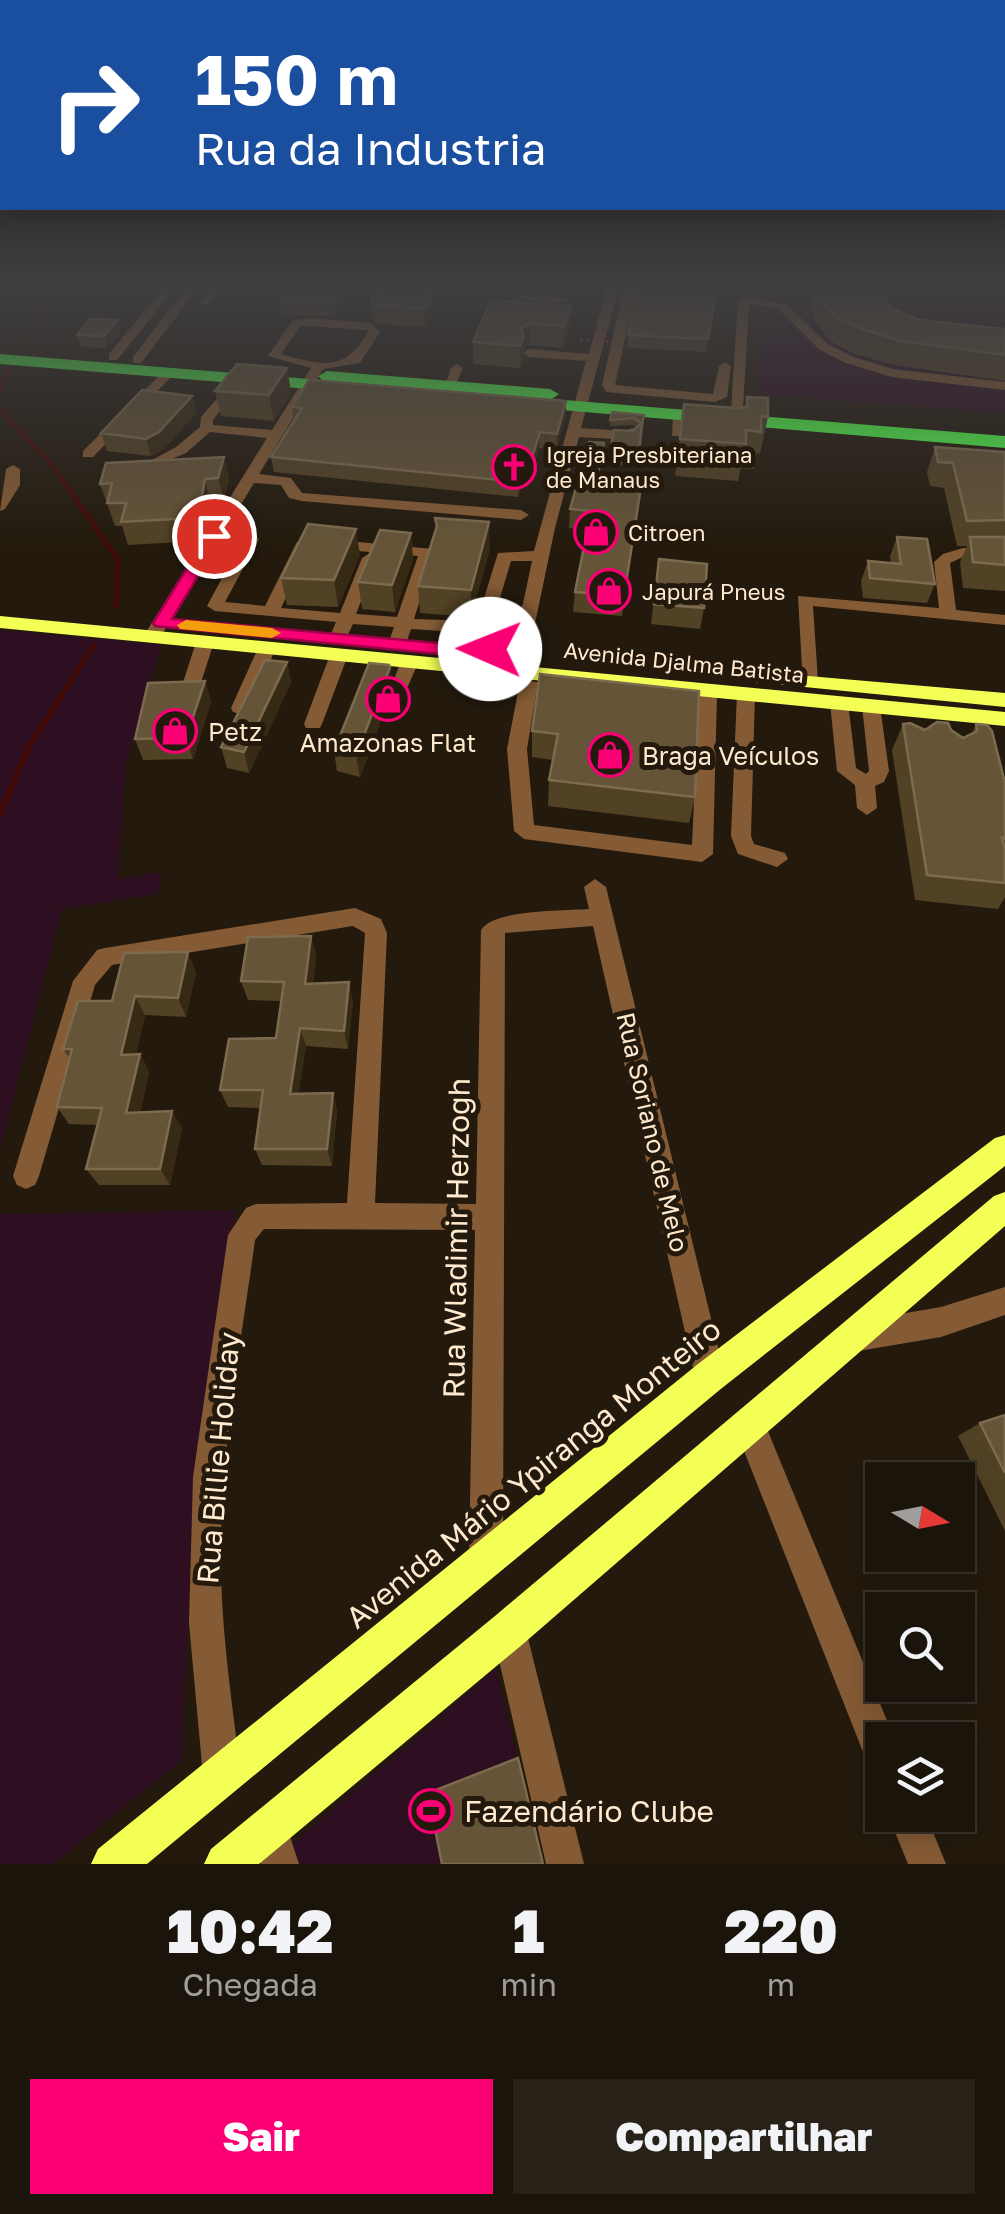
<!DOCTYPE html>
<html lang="pt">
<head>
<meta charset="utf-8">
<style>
  :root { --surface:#1a140a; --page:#272118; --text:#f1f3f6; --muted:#9f9e9c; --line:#38332b; --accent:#fa0074 }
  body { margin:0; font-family:"Golos Text",sans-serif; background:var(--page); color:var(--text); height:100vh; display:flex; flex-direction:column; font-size:38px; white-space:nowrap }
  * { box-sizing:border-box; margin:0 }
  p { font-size:32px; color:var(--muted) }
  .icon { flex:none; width:55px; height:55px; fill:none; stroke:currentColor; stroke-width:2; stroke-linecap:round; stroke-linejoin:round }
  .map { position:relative; height:1864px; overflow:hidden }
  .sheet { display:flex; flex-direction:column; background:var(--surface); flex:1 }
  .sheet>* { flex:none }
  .hud { position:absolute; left:0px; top:0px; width:1005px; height:210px; box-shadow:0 5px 25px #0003,0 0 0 2px var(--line); background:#1a4fa0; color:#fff; overflow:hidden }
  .needle { width:65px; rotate:100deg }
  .buttons { position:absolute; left:865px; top:1462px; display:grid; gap:20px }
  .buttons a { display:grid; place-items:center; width:110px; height:110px; border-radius:0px; background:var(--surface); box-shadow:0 5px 25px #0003,0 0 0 2px var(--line); font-size:50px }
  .pin { position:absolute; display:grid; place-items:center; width:85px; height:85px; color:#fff; margin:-42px; border:5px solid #fff; border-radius:50%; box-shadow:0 2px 10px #0007 }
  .me { position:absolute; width:110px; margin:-55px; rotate:271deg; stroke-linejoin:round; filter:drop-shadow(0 0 8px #0008) }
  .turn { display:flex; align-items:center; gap:35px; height:210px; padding:0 30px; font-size:45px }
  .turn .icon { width:130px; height:130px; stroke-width:2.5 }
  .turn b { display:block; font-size:70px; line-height:85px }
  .eta { display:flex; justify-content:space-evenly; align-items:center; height:170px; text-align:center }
  .eta b { font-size:60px; font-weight:800; line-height:70px }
  .action { display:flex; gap:20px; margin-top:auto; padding:20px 30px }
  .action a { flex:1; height:115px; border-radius:0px; background:var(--accent); color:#fff; font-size:40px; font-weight:800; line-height:115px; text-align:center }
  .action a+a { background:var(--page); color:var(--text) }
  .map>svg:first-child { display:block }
  .green { fill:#2e0f21 }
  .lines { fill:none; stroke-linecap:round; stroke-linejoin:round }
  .stream-far2 { stroke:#420b07; stroke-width:4 }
  .stream-far1 { stroke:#420b07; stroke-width:5 }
  .stream { stroke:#420b07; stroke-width:6 }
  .minor { fill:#855b35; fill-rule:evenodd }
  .major { fill:#f4ff56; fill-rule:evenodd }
  .highway { fill:#51ff4a; fill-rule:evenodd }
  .path-bridge { stroke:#ba2883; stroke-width:2.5; stroke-dasharray:2.5 4; stroke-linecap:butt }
  .wall { fill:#524225 }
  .shaded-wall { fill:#372a14 }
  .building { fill:#655437; stroke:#7d6b4f; stroke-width:2.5 }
  .route { fill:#fa0074; stroke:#a2004b; stroke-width:2.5 }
  .slow { fill:#f59e0b }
  .labels { text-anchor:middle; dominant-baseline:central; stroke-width:10; stroke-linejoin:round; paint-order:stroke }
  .far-poi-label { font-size:22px; fill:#ffe9cf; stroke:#231a0d; text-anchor:start }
  .far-street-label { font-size:22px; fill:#ffe9cf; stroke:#231a0d }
  .poi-label { font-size:25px; fill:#ffe9cf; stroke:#231a0d; text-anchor:start }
  .street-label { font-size:25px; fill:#ffe9cf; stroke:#231a0d }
  .near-street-label { font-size:30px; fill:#ffe9cf; stroke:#231a0d }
  .near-poi-label { font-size:30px; fill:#ffe9cf; stroke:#231a0d; text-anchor:start }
</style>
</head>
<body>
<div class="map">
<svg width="1005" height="1864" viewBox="0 0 1005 1864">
  <rect width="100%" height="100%" fill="#231a0d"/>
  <path class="green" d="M761,287h244v126l-248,-19z
    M0,630l161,15 -35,117 -8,117 43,-7 -3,22 -96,15 -62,241z
    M235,1210l-43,313 -10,237 -128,104h-54v-650z
    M496,1669l47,195h-274z"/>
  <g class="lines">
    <path class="stream-far2" d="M0,390l54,-103
      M0,410l56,59"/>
    <path class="stream-far1" d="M53,466l65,94 -2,47
      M58,701l36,-56"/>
    <path class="stream" d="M0,813l30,-68 30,-47"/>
    <path class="minor" d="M164,287h12l-59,73h-8v-6z
      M187,287h12l-58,76h-8v-6z
      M211,287h12l-16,17h-8z
      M607,287h12l-38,141 44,3 7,-3 7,4 -8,8 -52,-3 -24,91 -30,143 1,10 42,4 9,6 -9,6 -32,-3 -9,55 7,76 158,20 6,-135 -28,-3 -9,-6 9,-6 29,3 3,-8 6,-2 9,6 -4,160 -11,8 -178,-23 -10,-8 -7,-82 11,-57 -9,-6 -2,-15 6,-27 -43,13 -9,-5 3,-4c62,-15 55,-30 68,-87h-21l-20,67 -18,5 -62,-4 -5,15 -9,5 -9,-5 6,-17 -41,-3 -9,19 -6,1 -9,-5 7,-17 -121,-11 -8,-5 36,-67 8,-5 8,5 -34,63 40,4 32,-64 8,-5 128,12 2,3 -21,67 63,2 21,-68 36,-2 52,-190 -57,-4 -6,-4 6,-4 60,5zM310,547l108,9 -21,61 -41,-3 22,-56 -8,-5 -8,5 -22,55 -59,-5z
      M624,287h12l-21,98 98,9 6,-28 6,-4 6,4 -4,31 -12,5 -109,-10 -4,-7z
      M518,294l46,3 6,3 -6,3 -50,-4z
      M744,297l42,7 42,40 26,13 39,12 112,13v8l-113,-13 -46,-14 -26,-13 -42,-41 -29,-5 -6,104 -12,3 7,-111z
      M308,318l63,5 9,9 -20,31 -37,6 -64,105 32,4 11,15 219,17 8,5 -8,5 -219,-19 -13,-3 -8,-13 -27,-2 -96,158h-12l-3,-4 124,-199 -57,-6 -24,21 -27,11 -7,-4 24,-13 24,-20 1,-10 35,-40 6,4 -29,39v5l59,5 39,-62 -43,-12 24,-35zM308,326l59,4 1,2c-23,40 -45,34 -87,22l19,-27z
      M457,364l6,4 -8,18 -11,3 7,-21z
      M165,370l10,3 -82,84h-10v-6z
      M680,411l7,4 -3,14 32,3v6l-44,-2 1,-21z
      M13,465l7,4v16l-15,24 -5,2 6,-42z
      M963,548l42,1v10l-42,-2 -13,6 6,47 49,5v10l-192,-19 5,76 -3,4h-12l-5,-90 141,12 -5,-46 9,-8z
      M205,637l9,5 -16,50 -9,6 -6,-2 -3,-4 16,-50z
      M267,643l9,5 -27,60 -9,6 -7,-2 -2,-4 27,-60z
      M339,650l9,5 -26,69 -2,4h-14l-2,-4 26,-69z
      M410,655l9,6 -11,25h-12l-3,-4 8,-21z
      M746,687l9,6 -4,143 3,8 31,9 3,6 -11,8 -39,-13 -7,-18 6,-143z
      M839,697l9,6 8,65 10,6 3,-3 -7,-65 9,-6 9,6 9,65 -5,11 -9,4 2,22 -10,7 -10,-7 -2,-23 -18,-14 -7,-68z
      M595,879l11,8 119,489 -4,11 -11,4 -11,-4 -4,-11 -102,-450 -88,7 -2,624 -5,12 -12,5 -12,-5 -5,-12 6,-327 -211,-1 -9,11c-15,111 -37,224 -34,337 2,67 12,133 20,199l-6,13 -13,6 -13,-6 -6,-13 -14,-153 4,-146 35,-242 18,-27 10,-4 91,-1 18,-270 -12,-7 -241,39 -17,20 -56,191 -4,9 -9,4 -9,-4 -4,-9 60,-195 24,-31 8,-2 250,-40 26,11 6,14 -12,270 101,1 5,-274c13,-21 83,-19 108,-21l-5,-22z
      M1005,1287v28l-64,22 -88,15 -10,-5 -5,-10 5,-10 10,-5 88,-15z
      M749,1407l11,5 135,328h-13v32l-13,-5 -136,-344 5,-11z
      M509,1613l12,5 5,12 58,234h-38l-54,-234 5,-12z
      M269,1810l14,5 16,49h-38l-11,-35 5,-14z
      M888,1815h38l20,49h-38z"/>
    <path class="major" d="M0,616l1005,96v14l-1005,-98z
      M761,672l244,21v14l-251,-25 -3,-4z
      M1005,1135v31l-283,222 -575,476h-56l7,-15 600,-485 297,-226z
      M1005,1192v34l-482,418 -264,220h-55l7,-15 284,-233 499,-420z"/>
    <path class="highway" d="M0,354l322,26 -4,-4 9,-5 223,18 9,5 -7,5 453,37v12l-479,-41 -9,-5 7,-5 -173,-14 4,4 -9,5 -346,-28z"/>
    <path class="path-bridge" d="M580,340l37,2"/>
  </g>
  <path class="wall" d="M717,287l-11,65 -79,-4 1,-13z
    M813,287h67l9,20 31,13 85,9v52l-111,-16 -39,-11 -25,-13 -15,-20 -5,-23z
    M351,292l-17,24 -52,-1 -2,-14z
    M491,300l79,27 -7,21 -34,-3 -5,3v10l-4,10 -47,-4v-22z
    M371,302l64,7 -10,18 -48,-3 -5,-4z
    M121,333l-14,15 -26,-1 -4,-12z
    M287,368l4,25 -17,28 -53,-5 -6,-25z
    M192,396l4,17 -33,37 -12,6 -44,-5 -6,-18z
    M747,397l21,20 -8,37 -3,-1 -3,16 -13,-1 -3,13 -63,-5 9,-72 61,3z
    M292,407l274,9 -10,33 -17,-1 -8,28 -6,-1 -7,22 -244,-25 -3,-15 23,-37z
    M612,412l32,10 -6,44 -30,-2 2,-13 27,-24 -3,-2 -24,1z
    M935,447l70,5v139l-42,-3 -3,-26 7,-16h-10l-13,-58 -14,-2 -3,-14z
    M224,457l5,22 -5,22h-14l-4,28 -8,12 -70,4 -6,-19h-7l-15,-42z
    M602,462l-4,22 43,3 -19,129 -49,-4 2,-20 12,-62 -18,-2 1,-19z
    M435,518l55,30 -19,69 -51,-4 -2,-27 18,-55z
    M411,533l2,26 -18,53 -33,-3 -4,-27z
    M897,537l38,47 -8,19 -64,-5 -2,-17 7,-20 23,2 -1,-7z
    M360,555l-22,52 -51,-2 -6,-27z
    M659,559l45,49 -4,21 -49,-5z
    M287,662l4,20 -42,91 -22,-5 -6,-21z
    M390,667l3,21 -33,89 -23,-6 -3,-20z
    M540,674l155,123 -6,26 -141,-17 1,-26 4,-20 -21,-3v-26z
    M205,681l6,21 -18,57 -50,1 -8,-21z
    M903,724l22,6h26l12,8 9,-4 4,-10 29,59v114l-7,12 -83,-9 -23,-150z
    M311,936l5,20 -3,27 40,18 -5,48 -42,-3 -8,48 39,16 -5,56 -70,-1 -7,-16 5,-41 -32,-1 -8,-17 56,-52 5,-37 -33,-1 -7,-19z
    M196,972l-10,45 -41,-2 -9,39h4l9,18 -9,41 42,15 -12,57h-71l-13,-16 11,-44 -28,-1 -12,-17 13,-48 -7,-10 49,-48z
    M1005,1415v116l-47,-95 22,-13z
    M517,1757l26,107 -115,-71z"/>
  <path class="shaded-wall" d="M343,287h7l1,5 -17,24 -1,-14z
    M434,291l1,18 -10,18 -1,-18z
    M571,306l-1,21 -7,21 1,-22z
    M118,320l3,13 -14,15 -3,-12z
    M530,324l-1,21 -5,3v10l-4,10 1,-40z
    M287,368l4,25 -17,28 -5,-26z
    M192,396l4,17 -33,37 -12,6 -5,-17z
    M566,401v15l-10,33 1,-15z
    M540,432l-1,16 -8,28v-15z
    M604,443l-2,19 -8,41 2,-20z
    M224,457l5,22 -5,22 -6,-23z
    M526,460l-1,15 -7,22 1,-15z
    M205,479l5,22 -4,28 -8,12 -5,-23z
    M489,522l1,26 -19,69v-27z
    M356,529l4,26 -22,52 -4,-27z
    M411,533l2,26 -18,53 -3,-27z
    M287,662l4,20 -42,91 -5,-21z
    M390,667l3,21 -33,89 -4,-21z
    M205,681l6,21 -18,57 -7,-21z
    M311,936l5,20 -6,46 -5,-18z
    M188,952l8,20 -10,45 -8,-19z
    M349,982l4,19 -5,48 -4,-18z
    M135,996l10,19 -13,57 -11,-17z
    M300,1028l6,18 -10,66 -6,-18z
    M140,1054l9,18 -13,58 -10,-17z
    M333,1093l4,17 -5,56 -5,-17z
    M172,1111l10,17 -12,57 -10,-16z"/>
  <path class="building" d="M291,287h52l-10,15 -53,-1z
    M638,287h79l-9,52 -80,-4z
    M818,287h62l9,20 31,13 85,9v26l-104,-14 -39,-12 -26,-12 -16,-19z
    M380,288l54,3 -10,18 -49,-3 -4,-4z
    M491,300l80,6 -7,20 -34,-2 -9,4 3,8 -4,10 -47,-4z
    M90,319l28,1 -14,16 -27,-1z
    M237,364l50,4 -18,27 -54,-4z
    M309,380l257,21 -9,33 -17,-2 -9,29 -5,-1 -7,22 -248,-25 31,-49 -10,-1z
    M142,390l50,6 -33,36 -13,7 -45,-6z
    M747,397l21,1v19l-7,-1v16l-15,-2v14l-66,-5 4,-35 52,4 11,-1z
    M612,412l32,3 -2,9 -8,-6 -24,2z
    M642,423l-3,30 -29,-2 4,-21 18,1z
    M589,442l15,1 -8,40 45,4 -17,109 -49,-4 16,-81 -21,-2z
    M935,447l70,5v68l-38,1 -14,-58 -15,-1z
    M224,457l-6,21 -13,1 -5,27 -7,12 -72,4 5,-19h-19l5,-20 -12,1 6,-21z
    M435,518l54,4 -18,68 -53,-4 19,-60z
    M308,524l48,5 -22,51 -53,-2z
    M380,530l31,3 -19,52 -34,-3z
    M897,537l30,2 8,45 -65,-6 -2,-17 33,3z
    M970,537h35v28l-32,-3z
    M659,559l48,5 -3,44 -50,-4z
    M265,660l22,2 -43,90 -23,-5z
    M369,663l20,2 1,2 -34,89 -22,-5z
    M540,674l159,17 -4,106 -146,-17 9,-46 -26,-3z
    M205,681l-19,57 -51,1 13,-56z
    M937,722l11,1 3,7 12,8 14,-7 -1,-7 11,1 5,6 13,52v56l-3,-1 3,11v34l-78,-8 -24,-151 7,-1 15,7z
    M311,936l-6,48 44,-2 -5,49 -44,-3 -10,66 43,-1 -6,56h-72l8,-59h-43l9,-51 47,-1 8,-56 -43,-1 7,-44z
    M188,952l-10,46 -43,-2 -14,59 19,-1 -14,59 46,-2 -12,58h-74l16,-61 -45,-1 15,-58h-9l15,-48h34l12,-48z
    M1005,1415v58l-25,-50z
    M518,1758l25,106h-101l-14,-71z"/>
  <linearGradient id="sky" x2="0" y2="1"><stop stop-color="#130e07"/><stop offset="0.52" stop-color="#3f3e40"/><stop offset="1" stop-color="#3f3e40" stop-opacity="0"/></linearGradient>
  <rect width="1005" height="548" fill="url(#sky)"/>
  <path class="route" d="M214,531l8,5 -50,83 298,27 20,-2 9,5 -3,4 -26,4 -315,-31 -2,-3 54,-87z"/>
  <path class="slow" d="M186,620l86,8 9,5 -9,5 -92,-9 -3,-4z"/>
  <defs>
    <g id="church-ring" transform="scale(2.25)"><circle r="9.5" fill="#231a0d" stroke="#fa0074" stroke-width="1.5"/><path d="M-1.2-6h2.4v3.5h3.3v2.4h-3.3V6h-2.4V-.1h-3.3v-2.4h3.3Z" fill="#fa0074"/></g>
    <g id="shop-ring" transform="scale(2.25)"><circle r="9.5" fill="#231a0d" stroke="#fa0074" stroke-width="1.5"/><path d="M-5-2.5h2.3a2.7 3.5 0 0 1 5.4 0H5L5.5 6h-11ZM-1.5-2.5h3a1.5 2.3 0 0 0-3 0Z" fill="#fa0074"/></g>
    <g id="stadium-ring" transform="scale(2.25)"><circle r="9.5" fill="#231a0d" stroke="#fa0074" stroke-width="1.5"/><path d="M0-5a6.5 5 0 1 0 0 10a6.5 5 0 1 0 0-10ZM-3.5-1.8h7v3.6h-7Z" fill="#fa0074"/></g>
  </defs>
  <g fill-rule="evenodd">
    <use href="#church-ring" x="514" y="467"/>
    <use href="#shop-ring" x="596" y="532"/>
    <use href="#shop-ring" x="609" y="591"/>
    <use href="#shop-ring" x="388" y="699"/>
    <use href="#shop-ring" x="175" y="731"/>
    <use href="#shop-ring" x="610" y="755"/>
    <use href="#stadium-ring" x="431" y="1811"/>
  </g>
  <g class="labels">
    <g class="far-poi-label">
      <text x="546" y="454">Igreja Presbiteriana<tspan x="546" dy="25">de Manaus</tspan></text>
      <text x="628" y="532">Citroen</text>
      <text x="642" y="591">Japurá Pneus</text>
    </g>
    <g class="far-street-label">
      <text transform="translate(684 662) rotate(6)">Avenida Djalma Batista</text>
    </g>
    <g class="poi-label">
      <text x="208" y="731">Petz</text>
      <text x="388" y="742" text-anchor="middle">Amazonas Flat</text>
      <text x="642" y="755">Braga Veículos</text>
    </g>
    <g class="street-label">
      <text transform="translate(653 1132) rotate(77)">Rua Soriano de Melo</text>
    </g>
    <g class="near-street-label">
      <text transform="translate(456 1238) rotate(-89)">Rua Wladimir Herzogh</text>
      <text transform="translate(218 1458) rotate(-85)">Rua Billie Holiday</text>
      <text transform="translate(533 1473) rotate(-39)">Avenida Mário Ypiranga Monteiro</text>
    </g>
    <g class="near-poi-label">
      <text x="464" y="1811">Fazendário Clube</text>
    </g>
  </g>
</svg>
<div class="buttons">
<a><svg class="needle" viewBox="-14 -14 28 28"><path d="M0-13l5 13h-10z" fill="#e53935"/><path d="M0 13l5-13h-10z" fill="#9f9e9c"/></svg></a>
<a><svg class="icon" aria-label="search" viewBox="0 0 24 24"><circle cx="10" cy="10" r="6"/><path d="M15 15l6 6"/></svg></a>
<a><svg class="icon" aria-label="layers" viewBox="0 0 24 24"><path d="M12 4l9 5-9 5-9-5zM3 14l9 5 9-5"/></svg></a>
</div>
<div class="pin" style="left:214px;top:536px;background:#d93025"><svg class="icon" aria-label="arrive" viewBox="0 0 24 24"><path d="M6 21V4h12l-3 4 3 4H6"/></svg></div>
<svg class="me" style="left:490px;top:649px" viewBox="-20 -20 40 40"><circle r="19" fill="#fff"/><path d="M0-13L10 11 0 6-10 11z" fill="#fa0074"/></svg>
<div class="hud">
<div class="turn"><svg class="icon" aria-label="right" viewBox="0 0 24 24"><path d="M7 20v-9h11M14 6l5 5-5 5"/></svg><div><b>150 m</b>Rua da Industria</div></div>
</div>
</div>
<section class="sheet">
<div class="eta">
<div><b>10:42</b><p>Chegada</p></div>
<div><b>1</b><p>min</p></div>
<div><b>220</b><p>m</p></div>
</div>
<div class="action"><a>Sair</a><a>Compartilhar</a></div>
</section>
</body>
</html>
